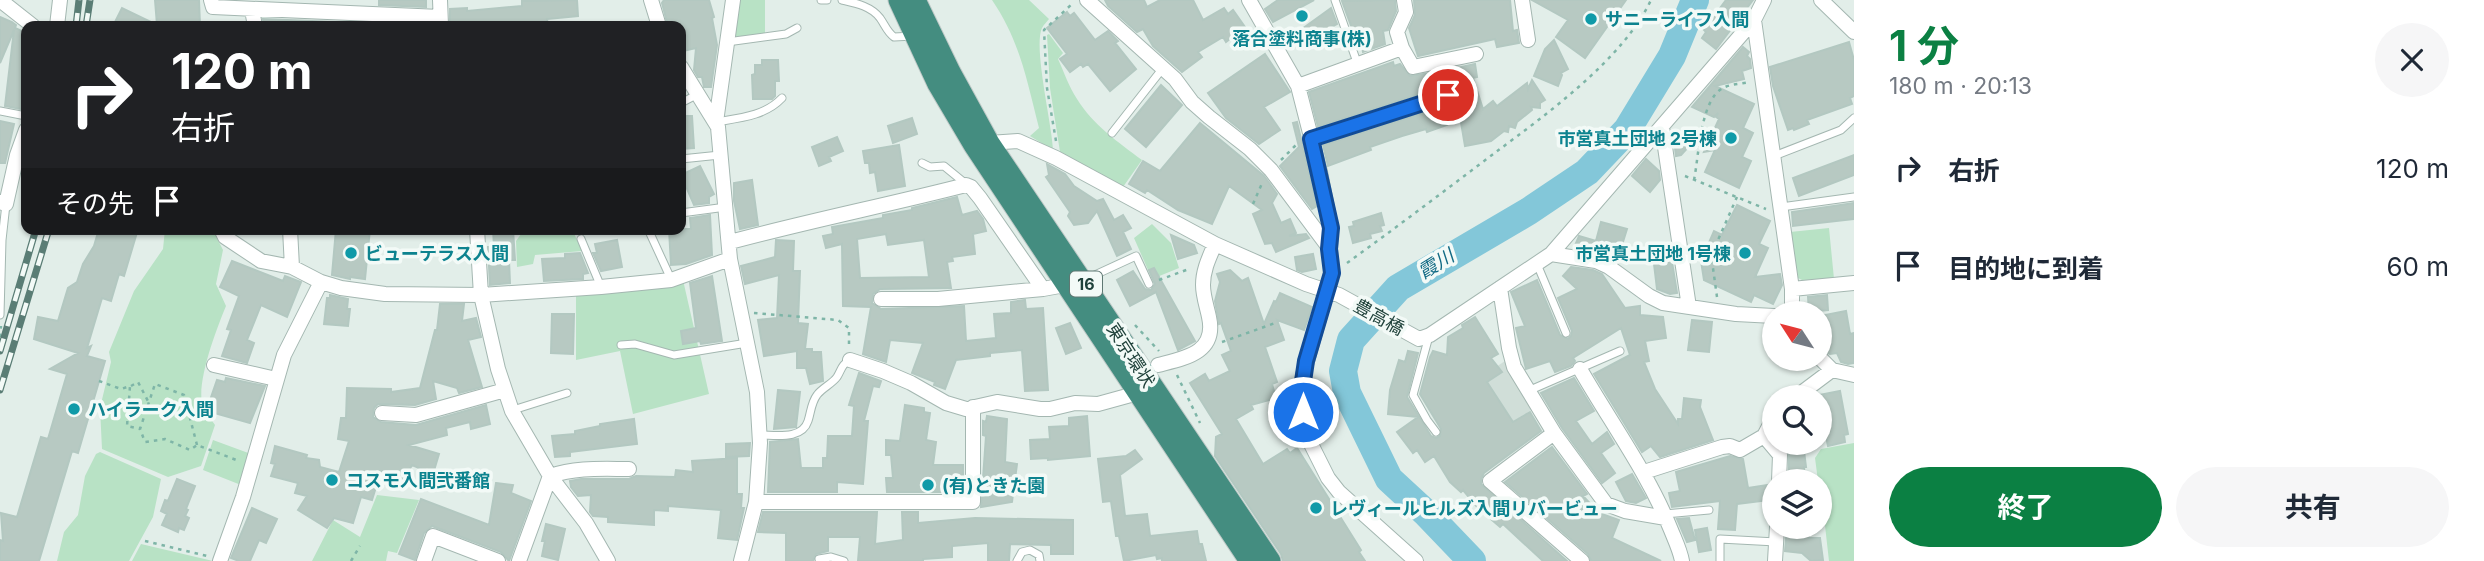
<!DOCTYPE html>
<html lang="ja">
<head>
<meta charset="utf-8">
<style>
  :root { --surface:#fff; --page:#f6f6f7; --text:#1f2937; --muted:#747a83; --accent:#0b8043 }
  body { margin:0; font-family:Inter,"Noto Sans JP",sans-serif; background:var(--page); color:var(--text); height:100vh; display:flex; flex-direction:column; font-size:26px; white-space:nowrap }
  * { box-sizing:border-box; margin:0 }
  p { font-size:23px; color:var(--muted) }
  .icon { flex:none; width:38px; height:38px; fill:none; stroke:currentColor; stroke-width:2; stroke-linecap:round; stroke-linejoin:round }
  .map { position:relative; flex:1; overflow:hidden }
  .panel { display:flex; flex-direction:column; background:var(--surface); width:630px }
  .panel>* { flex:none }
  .guide { position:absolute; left:21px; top:21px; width:665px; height:214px; border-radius:14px; box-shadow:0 2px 5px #0004; background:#202124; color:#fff; overflow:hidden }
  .needle { width:46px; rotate:306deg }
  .controls { position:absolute; left:1762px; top:301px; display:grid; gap:14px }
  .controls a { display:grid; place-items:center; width:70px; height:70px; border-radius:50%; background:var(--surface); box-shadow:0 2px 5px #0004; font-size:35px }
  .pin { position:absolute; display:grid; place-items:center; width:60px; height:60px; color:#fff; margin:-30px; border:4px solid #fff; border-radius:50%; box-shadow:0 2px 7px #0007 }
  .me { position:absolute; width:77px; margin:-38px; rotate:0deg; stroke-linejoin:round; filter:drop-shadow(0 0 5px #0008) }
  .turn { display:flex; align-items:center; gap:24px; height:147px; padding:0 35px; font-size:32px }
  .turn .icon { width:91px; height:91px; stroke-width:2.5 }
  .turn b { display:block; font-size:49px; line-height:60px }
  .then { display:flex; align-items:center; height:66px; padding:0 35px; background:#0003; gap:14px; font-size:26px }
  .round { display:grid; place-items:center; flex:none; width:74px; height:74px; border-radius:37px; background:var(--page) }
  .overview { display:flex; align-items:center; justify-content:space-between; height:119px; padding:0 35px }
  h1 { font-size:42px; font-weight:700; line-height:52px; color:var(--accent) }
  .primary-button { display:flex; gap:14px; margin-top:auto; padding:14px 35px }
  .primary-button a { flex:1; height:80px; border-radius:42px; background:var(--accent); color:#fff; font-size:28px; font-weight:700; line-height:80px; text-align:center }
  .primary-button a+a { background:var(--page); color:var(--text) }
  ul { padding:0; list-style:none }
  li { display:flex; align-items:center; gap:21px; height:98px; padding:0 35px }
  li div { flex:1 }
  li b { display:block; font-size:26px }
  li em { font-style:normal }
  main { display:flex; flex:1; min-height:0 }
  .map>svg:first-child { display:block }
  .built { fill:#d0ded8 }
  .green { fill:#b8e2c5 }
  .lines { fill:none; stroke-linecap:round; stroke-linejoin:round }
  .river { stroke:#83c7d9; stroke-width:28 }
  .building { fill:#b7c9c2; stroke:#b3c8c1; stroke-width:2; fill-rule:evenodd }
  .service-casing { stroke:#a4b7b1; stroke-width:9 }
  .minor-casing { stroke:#a4b7b1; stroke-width:16 }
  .trunk-casing { stroke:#c0cac8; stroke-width:23 }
  .path { stroke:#7eb5a7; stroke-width:2.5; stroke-dasharray:3.5 5; stroke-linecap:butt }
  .service { stroke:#fff; stroke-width:7 }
  .minor { stroke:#fff; stroke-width:14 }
  .trunk { stroke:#448d80; stroke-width:21 }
  .rail-casing { stroke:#5a7d75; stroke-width:7 }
  .rail { stroke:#f3faf7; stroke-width:4.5; stroke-dasharray:13; stroke-linecap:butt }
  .route-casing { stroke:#114b97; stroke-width:18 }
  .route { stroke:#1a73e8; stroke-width:12 }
  .culture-dot { fill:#0f9aa8; stroke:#f3faf7; stroke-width:2.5 }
  .labels { text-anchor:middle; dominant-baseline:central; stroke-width:7; stroke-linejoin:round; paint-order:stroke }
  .shield { fill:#f3faf7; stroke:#5f7873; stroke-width:2 }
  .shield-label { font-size:16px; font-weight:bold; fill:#1f413a }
  .culture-label { font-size:18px; font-weight:bold; fill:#0d838f; stroke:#f3faf7; text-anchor:start }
  .street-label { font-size:18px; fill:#1f413a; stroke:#f3faf7 }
  .water-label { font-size:19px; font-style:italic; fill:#126b85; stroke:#f3faf7 }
</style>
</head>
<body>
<main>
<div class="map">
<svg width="1854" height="561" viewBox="0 0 1854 561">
  <rect width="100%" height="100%" fill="#e2eee9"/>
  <path class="built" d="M1505,361l26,49 -48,32 1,-67z"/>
  <path class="green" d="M737,0h28v33l-33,5z
    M992,0h37l20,19c-2,3 -5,5 -7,9 -9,19 10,96 11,122l-23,-14 9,-8c-12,-47 -19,-87 -47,-128z
    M1049,34l14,19 -5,6c6,13 11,28 19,40 16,26 41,43 65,61l-19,27 -63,-35 -10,-64 -3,-53z
    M1152,224l19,19 8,25 -27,11 -18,-41z
    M1829,228l5,51 -32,1 -6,-3 -6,-45z
    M165,229h53l-2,7 7,14 -7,34 10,22c-9,22 -31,78 -23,101 2,6 9,13 12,18l-14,41 -33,11 -66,-28 -2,-41 11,-46 -2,-10 25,-61 29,-42z
    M521,229h51l10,22 -47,4 -2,9 -16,3 -1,-26 5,-7z
    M683,280l26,114 -76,20 -13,-63 -44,9v-67z
    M213,440l38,14 -10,31 -38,-15z
    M1854,443v118h-25l-9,-80h-2l-3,-23 6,-9z
    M100,452l61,27 -8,38 -24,44h-72l7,-29 14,-17 7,-39 11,-22z
    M377,495l42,5 -22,53 -9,-2 -2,10h-74l21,-41 27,17z
    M141,544l72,17h-81z"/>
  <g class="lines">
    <path class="river" d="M1472,561l-45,-47 -38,-35 -42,-86 -4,-22 8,-31 47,-52 131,-77 58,-39 40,-42 45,-74 23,-56"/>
  </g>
  <path class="building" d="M155,0h44l1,26h-87l9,-18 35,17z
    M379,0h47v7l-47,-2z
    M577,0l1,16 -31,3 1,7h-98v-17l17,-1v3l55,-5v-5z
    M664,0h45l5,17 -2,1 5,27 -6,42h-7l-2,-10h-4l-4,-7 2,-22 -13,3 -2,-25h-13l-6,-23z
    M1105,0h39l3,7 13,-7h33l10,20 21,-12 4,6 5,-4 12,17 -19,15 -3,-5 -25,15 4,5 -20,15 -29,-26 -10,-17 -6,3 -29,-26z
    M1278,0h36l-41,22 -8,-13z
    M1395,0l1,11 -8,19 -5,1 2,13 -22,8 -5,-22 -5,1 -11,-30z
    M1414,0h96l3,31 4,-1 2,13 -22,4 -2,-8 -77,17 -9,-28 6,-13z
    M1532,0h94l-41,58 -29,-21 12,-17z
    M1726,0h27l-37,49 -14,-11 4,-6 -2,-2z
    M1331,8l6,16 -29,15 -6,-10z
    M1067,12l3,4 4,-3 21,27 13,-9 10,10 -3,2 21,26 -26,22 -22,-27 -5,3 -2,-3 -11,8 -10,-13 7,-5 -20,-26z
    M0,17l12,5 4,3 -1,3 11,5v77l-21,-4 9,-76 -14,33z
    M263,19l72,3v4h-71z
    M1554,40l14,29 -7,4 1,2 -4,11 -24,-10 11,-27z
    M1849,42l5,18v36l-4,2 2,6 -45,16 2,4 -15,6 -1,-2 -5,2 -15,-44 -3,-19z
    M1743,47l6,5 -2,4 3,3 1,9 -9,3 2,8 -29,7 39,18 -11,24 10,5 -11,24 9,4 -12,27 -34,-16 10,-22 -11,2 15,-33 -3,-2 2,-4 -4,4 -22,-10z
    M1265,54l25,38 -26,15 16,23 -21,14 -33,-26 -18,-25z
    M762,60h16l1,21h-4v15l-3,3h-19l-1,-24 3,-1v-9h7z
    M1393,62l1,4 6,-2 10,12 19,-3 6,16 -117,38 -9,-35z
    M1475,64l2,13 -4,1 10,31 10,-8 4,5 30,-23 1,6 4,-9 13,20 -5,3v5l-9,-1 1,3 -15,12 -2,6 -6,-2 -1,6 -4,-1 -13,10 -26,5 -13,-77z
    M1161,85l21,20 -36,42 -21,-18z
    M1441,107l6,18 -20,7 -1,-3 -24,7 -32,11 1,3 -43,16 -5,-21z
    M681,116h11l2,32 -13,1z
    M912,118l5,16 -24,9 -5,-17z
    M0,121l14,3 -9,39h-5z
    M1297,122l20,84 -5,3 -32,-43 19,-19 -6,-24z
    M1200,123l64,53 13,18 -5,9 9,20 9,-4 6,14 -7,3 17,-2 3,4 -33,14 -4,-9 -7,1 -12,-30 9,-4 -33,-24 -17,38 -34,-14 -31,-20 -2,3 -16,-9 14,-23 17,10z
    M1690,130l2,13 -11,12 -5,1 -3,-24z
    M837,137l6,14 -14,6 2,4 -12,5 -7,-19z
    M899,145l6,41 -27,5 -3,-19 -5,1 -1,-10h-4l-2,-12z
    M1854,155v20l-55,21 -6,-18z
    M1646,159l13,12 1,9 -10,12 -18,-16z
    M1047,164l18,10 9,12 23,15 6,-2 11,21 9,-5 8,13 -8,4 8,17 -14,7 -20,-45 -9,12 -14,2 -6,-9 2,-4 -24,-35 3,-2z
    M700,166l14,28 -5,3v6l-15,2 -13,-30z
    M752,180l6,45 -18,4 -6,-28v-18z
    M957,197l5,18 15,-4 6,8 3,12 -13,3 2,20 -23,3 1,4 -6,1 4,26 -71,1 -7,5 -1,9 9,6 83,-3 2,35 30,-3 -2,-24 17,-1v-11l14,-2 1,9 17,-1 5,82 -23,1 -3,-41 -32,3v3l-34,4 -11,29 -11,-4 1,-3 -23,-9 11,-30 -33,-3 -4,22 -23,-8 8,-47 -28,-1 -1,-62 -16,4 -3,-12 10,-2 -1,-7 51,-9v-3l29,-5v-2zM886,234l2,11 36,-5 5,37 -69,1 -3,-39z
    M1854,203v16l-61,7 -1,-14z
    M1737,205l33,16 -11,23 9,4 -13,29 25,-3 2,11 -9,19 -19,-9 -3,7 -47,-22 -3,-19 13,-30 8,4z
    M1381,213l3,12 -4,1 2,5 -12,3 1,4 -18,5 -4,-16 5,-1 -1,-4z
    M710,215l2,40 -26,9 -15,1 -2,-36h22l-1,-11z
    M1601,222l26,7 -10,32 -19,-9 -24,-4 5,-12 17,5z
    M99,229h39l-14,47 -5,-2 -8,27 -9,-3 -15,50 4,-2 -4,10 18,5 -27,92 -6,-2 -33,110h-39v-21l3,1 -2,-28 16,4 24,-80 7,2 19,-65 -17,-5 28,-16 -44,-14 4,-22 20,4 10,-33 9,-6 6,-18 11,-18z
    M336,229h34l-5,50 -15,-2v2l-18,-4z
    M493,229h20l2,31h-6l1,23 -20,2 -2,-38h6z
    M1171,235l23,10 3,8 -19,6z
    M617,240l5,27 -21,4 -8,-18h4l-2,-9z
    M776,240l18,1 -1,30h7l-2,52 10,1 -3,25h7v3h9l2,29 -13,3 -4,-16h-9v-17l-33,5 -6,-36 19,-2 2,-43 -34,9 -4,-18 34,-9z
    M580,253l8,20 -5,1v5l-39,2 -2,-22 23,-1v-4z
    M1313,254l3,15 -14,3 -5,-2 -2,-13z
    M232,261l51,20 2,-5 16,6 -14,35 -26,-12 -14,35 7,3 -7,20 -25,-7 9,-26 -4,-1 12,-33 -19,-9z
    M1672,262l5,31 -7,1 -13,-5 -3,-25z
    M1571,267l22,3 9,4 23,34 15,-2v9l23,2 3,21 -21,3 4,20 -5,1 11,27 23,35v-5h4l2,-21 17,2 -1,7 13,33 -53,17 -9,-11 -9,6 -48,-78 36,-19 -9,-27 -48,30 2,3 -4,5 -16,6 -5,-11 -24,8 -10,-41 9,-2 -14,-34 26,-12 23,55 8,4 3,-3 1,-5 -14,-33 19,-9 -14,-13z
    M1154,268l41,73 -17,9 -22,-58 -26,14 -13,-26 16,-9 12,18 6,1 4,-6 -6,-14z
    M1230,270l12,11 6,-3 16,46 10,-23 2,1 4,-9 32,14 -8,23 -27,-10 7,20 -19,7 12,35 -5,2 4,14 -25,7 2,4 -17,10 27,45 24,-15 3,4 7,-5 64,102 -2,2 6,9h-82l-2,-7 -66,-98 1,-19 6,-3 -32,-51 15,-9 4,7 21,-10 -8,-16 9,-4 -10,-28 -2,1 -4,-23 5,-19 -3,-8z
    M712,276l10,65 -21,3 -1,-3 -17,3 -2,-13 15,-3 -6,-45z
    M330,295l18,4 -1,10h3l-2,17 -24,-2 3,-26h3z
    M1827,295l1,15 -19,2 -1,-15z
    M440,304h24l-2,17 14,-3 5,19 -13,3 14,47 -23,6 -2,-5 -24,-7 3,18 -21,6 -37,-1 -4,4 -1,9 8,5 35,3 70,-20 4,19 -19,5 -1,-7 -24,6 1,7 -38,10 30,9 -6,20 -21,-9 -9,16 -23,-7 -8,26 -11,-3 -8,26 -19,-5 -7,10 -29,-18 9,-14 -12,-3 3,-10 -27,-7 4,-12 -4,-1 4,-17 32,9 -1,3 13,2 1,7 19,5 10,-31 -11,-2 3,-21h5l1,-30 44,1v3l29,-4 15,-58h2z
    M1846,311l4,23 4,-1v30l-6,1 -7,-2 -4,-9 -7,1 -8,-5 -2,-13v-20z
    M552,314h22l-1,40 -22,-1z
    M1475,317l23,37 -7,4 11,14 -15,10 26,40 17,-10 11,19 -57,42 -3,6v5l86,77h-24l-40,-37 -3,3 -22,-19 -15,-18 -2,2 -11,-10 -16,-26 -9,6 -8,-12 -4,3 -16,-21 21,-15 -30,-3 2,-24 9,-30 6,2 3,-11 10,2 -11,44 24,39 5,2 4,-2 1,-7 -21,-35 10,-37 3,-6 14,4 1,-18 15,-9 -1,-3z
    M1692,320l20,2 -3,30 -21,-2z
    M1070,323l11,25 -15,6 -10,-26z
    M859,373l22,8 -2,6 -6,-1 -9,35h4l-5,63 -26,-2v10h-69l2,-50 28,-3 3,29h22v-10h4l1,-22h24l2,-30 -5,-1z
    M226,378l39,8 -15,37 -39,-11 1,-4 -4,-2 9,-26 8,2z
    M1574,378l20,33 -18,10 16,23 15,-12 7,12 -13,9 14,20 -13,10 -40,-55 -21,-35z
    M778,390l22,2 -4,35 -22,2z
    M1840,391l8,43 -4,1 1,7 -17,4 -2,-10 -6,4 -1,-45z
    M905,405l19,3v4l6,1 -4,27 10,2 -3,23h30v27h-76l-1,-14h7l-2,-23h-5v-15l14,1z
    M987,416l20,3 -2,43 12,2 -5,38 -31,5 5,-71 -3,-1v-14l3,1z
    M1087,416l3,40 -42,4v-2l-17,1 -1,-19 20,-1 -1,-12 20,-1v-8z
    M634,419l3,25 -67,8v4l-15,1 -3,-21 23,-2v-3l25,-5v-2z
    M750,443l-1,13 -23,1v-13z
    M1782,443h21l3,24h-2l1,14h-16v-27z
    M1552,447l35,47 -4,2 16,17 20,7 -7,18 49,23h-70l-3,-7 -83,-72z
    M1135,450l7,9 -22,16 5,41 22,-2 3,22 47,-5 2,13h3l4,17h-44v-3l-5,1 -1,-4 -32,6 -5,-25h-3l-5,-35 -8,1 -5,-43 28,-3z
    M1730,456l13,3 5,29 20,-3 2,15 -33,4 -2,26 -17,-1 2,-28 -48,6 -3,-14 11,-2 -4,-19z
    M737,458v36h5l-1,14h3l-7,32 -19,-2 3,-28 -53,-4v5l-14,-1v15l-46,-3v-5l-15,-1 -3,-4 1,-17 -13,1 -7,-9 -1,-6 11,-2h48l7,-3 39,1 1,-7 17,2 -1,-11z
    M1632,474l14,24 -10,5 -10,-2 -10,-19z
    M177,479l18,7 -9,23 2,1 -3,6 4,2 -5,12 -5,-2 -1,4 -16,-7 5,-11 -6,-3 4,-11 3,1z
    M496,483l17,2 -2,8 20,8 -22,60 -8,-9 -69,-26 -8,7 -9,27 -16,-6 22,-55 68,26z
    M252,508l25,11 -11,24 -7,-3 -9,21h-11l-8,-3z
    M763,512h114l-2,32 28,-4 -1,-28h16v11l57,-5 98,2v34h-22v-9l-41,-1 -1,17h-21v-18l-36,3v11l-29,2v2h-65l2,-24h-32v14l-12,3 -3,7h-27v-28l-28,-1z
    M1689,518l6,22 -8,2 -10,-23z
    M546,524l19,5 -7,31 -16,-4 3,-15h-3z
    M1787,527h22v11h11l3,22 -12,1 -9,-8 -17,-2z
    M1707,528l4,22 -12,2 -4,-22z"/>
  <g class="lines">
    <g class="service-casing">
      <path id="service" d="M821,0h6
        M842,0c13,3 29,6 38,18 5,7 7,14 14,19l20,-1
        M1335,0l23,65
        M727,42l59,-8 11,-6
        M681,103l17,-9
        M0,111l26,5
        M716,122c24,-4 49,-6 66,-24
        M1112,133l51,-65
        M1774,156l67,-26 13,-12
        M681,159l39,-4
        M922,163l8,4 14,-1 22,18
        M1781,207l73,-10
        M681,213l45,-6
        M648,229l23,50
        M581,239l20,48
        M1537,264l29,69
        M1084,280l52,-24 13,28
        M0,315l2,-75 4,-36
        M1429,336l-16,59 14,25 9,12
        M621,345l14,-1 39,11 73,-12
        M1528,391l92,-40
        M513,410l54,-17
        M760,435c16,0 42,5 48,-14 3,-9 3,-18 9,-26 5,-7 15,-11 20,-18 5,-8 4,-12 13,-17
        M1665,514l44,-4
        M819,559l12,-2 13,4
        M1017,561l5,-9 8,-2 9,5 1,6
        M1720,561v-22l56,3"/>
    </g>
    <g class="minor-casing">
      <path id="minor" d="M0,0l33,26
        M211,0l2,7 227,10
        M440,0l1,25
        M651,0l8,26
        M1087,0l88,79 17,23 17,15 41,32 21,21 59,79
        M1249,0l49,86 22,86 11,56 -1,21 2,24 -29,102 -2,26 6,35 21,42 11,14 77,69
        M1522,0l6,40
        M1821,0l33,32
        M252,10l3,16
        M1754,20l38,269v24
        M57,26l3,-26
        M1402,48l11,19 63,-13
        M681,67l37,60 12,132 27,133 3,51 -4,59 -15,59
        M1298,86l104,-38 -5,-16 9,-20 -2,-12
        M716,122l17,-122
        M1662,127l27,180
        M1311,139l137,-44 -11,-33
        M989,143l29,-2 38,17 159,86 91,40 33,11 80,44 11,-4 121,-81 203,-234 10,-20
        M0,202l6,2 11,-49 9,-25
        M221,229l4,8 36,24 31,6 29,15 20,6 44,6 96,1 120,-8 70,-7 59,-21
        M290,229l2,38
        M477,229l4,66 17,74 14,42 38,65 36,47 22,38
        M730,242c78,-21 158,-37 236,-57l5,2 9,11 63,91 22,-4
        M1551,254l45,7 13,6 40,29 14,7 73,11 38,2
        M1500,288l9,60 5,19 40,66 52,71 19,7 41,7
        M1792,289l62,-6
        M881,299h57l105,-10
        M1820,358l12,12 22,5
        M850,360l33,11 28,12 35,20 20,6 31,-7 43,7h10l25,-6 23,1 40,-11
        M214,365l62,14
        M1158,365c27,-7 59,-12 51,-48 -2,-10 -6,-21 -6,-32 0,-15 6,-27 12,-41
        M1580,369c31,54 68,104 91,161 4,10 9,20 11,31
        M1796,397l36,-27
        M382,413l34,2 89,-25
        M1554,433l-64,48 92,80
        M1764,436l16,19 -1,26
        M1644,472l78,-25 8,-1 10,4 24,-14 10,-19
        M756,502h217v-95
        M220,561l23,-64 41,-142 37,-73
        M424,561l9,-25 65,25
        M519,561l31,-85c26,-9 53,-7 79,-7
        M1775,561l2,-34"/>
    </g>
    <g class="trunk-casing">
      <path id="trunk" d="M899,0l39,84 36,61 276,416
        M915,0l35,72 39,71 281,418"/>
    </g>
    <path class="path" d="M1056,141l-9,-53 -3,-58 28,-26
      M1281,160l17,-17
      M1685,176l81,33
      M1694,180c5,-24 6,-80 29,-92 7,-4 18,-4 27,-6
      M1253,204l10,-23
      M1347,263c50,-36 100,-74 149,-111 51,-38 128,-94 155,-152
      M1159,280l30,-11
      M1717,297l-5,-36 2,-12 23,-52
      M754,313l84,7 11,8v19
      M1135,325l24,26
      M0,337l1,-11
      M1222,342l56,-20
      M1177,375l23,48
      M99,381l22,8 9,-3 -3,40 13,3
      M131,386l7,-4 11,21
      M197,445l-13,-50 -29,-11 -15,45 5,13 20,-3 25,11 7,-5 42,16
      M145,541l62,15
      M351,561l9,-15"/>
    <use href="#service" class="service"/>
    <use href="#minor" class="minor"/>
    <use href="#trunk" class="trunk"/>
    <g class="rail-casing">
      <path id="rail" d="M76,26l3,-26
        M86,26l4,-26
        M0,351l36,-122
        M0,390l49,-161"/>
    </g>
    <use href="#rail" class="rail"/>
  </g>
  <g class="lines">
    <g class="route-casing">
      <path id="route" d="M1303,412l-1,-24 4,-27 26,-88 -3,-24 2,-21 -20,-89 137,-44"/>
    </g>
    <use href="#route" class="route"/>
  </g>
  <g class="culture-dot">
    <circle cx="1302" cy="16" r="7"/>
    <circle cx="1591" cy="19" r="7"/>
    <circle cx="1731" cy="138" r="7"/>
    <circle cx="351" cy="253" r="7"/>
    <circle cx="1745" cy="253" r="7"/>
    <circle cx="74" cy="409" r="7"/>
    <circle cx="332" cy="480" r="7"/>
    <circle cx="928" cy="485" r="7"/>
    <circle cx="1316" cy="508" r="7"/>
  </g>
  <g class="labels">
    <rect class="shield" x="1070" y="271.5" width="32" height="25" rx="5"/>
    <g class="shield-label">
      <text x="1086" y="284">16</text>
    </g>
    <g class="culture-label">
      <text x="1605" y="19">サニーライフ入間</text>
      <text x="1302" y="38" text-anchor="middle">落合塗料商事(株)</text>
      <text x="1717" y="138" text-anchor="end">市営真土団地 2号棟</text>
      <text x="365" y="253">ビューテラス入間</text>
      <text x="1731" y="253" text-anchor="end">市営真土団地 1号棟</text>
      <text x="88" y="409">ハイラーク入間</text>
      <text x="346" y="480">コスモ入間弐番館</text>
      <text x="942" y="485">(有)ときた園</text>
      <text x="1330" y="508">レヴィールヒルズ入間リバービュー</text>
    </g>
    <g class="street-label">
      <text transform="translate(1379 317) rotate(29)">豊高橋</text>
      <text transform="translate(1131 355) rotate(57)">東京環状</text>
    </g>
    <g class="water-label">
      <text transform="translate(1436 264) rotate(-32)">霞川</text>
    </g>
  </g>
</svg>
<div class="controls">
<a><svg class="needle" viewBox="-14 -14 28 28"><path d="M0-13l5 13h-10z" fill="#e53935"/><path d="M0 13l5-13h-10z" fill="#747a83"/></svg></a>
<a><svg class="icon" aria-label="search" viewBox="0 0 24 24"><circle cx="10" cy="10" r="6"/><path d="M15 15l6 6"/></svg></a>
<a><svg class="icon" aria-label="layers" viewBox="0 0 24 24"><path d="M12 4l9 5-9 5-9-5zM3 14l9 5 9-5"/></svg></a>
</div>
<div class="pin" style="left:1448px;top:95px;background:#d93025"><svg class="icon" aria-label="arrive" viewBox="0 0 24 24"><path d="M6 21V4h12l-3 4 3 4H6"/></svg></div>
<svg class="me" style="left:1303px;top:412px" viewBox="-20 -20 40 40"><circle r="17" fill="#1a73e8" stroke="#fff" stroke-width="3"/><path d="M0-11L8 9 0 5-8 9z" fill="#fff"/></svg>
<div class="guide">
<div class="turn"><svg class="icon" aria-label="right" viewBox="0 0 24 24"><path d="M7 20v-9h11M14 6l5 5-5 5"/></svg><div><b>120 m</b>右折</div></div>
<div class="then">その先<svg class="icon" aria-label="arrive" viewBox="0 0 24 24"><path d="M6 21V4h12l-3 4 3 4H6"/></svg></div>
</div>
</div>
<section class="panel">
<div class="overview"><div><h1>1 分</h1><p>180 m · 20:13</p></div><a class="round"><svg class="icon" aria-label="close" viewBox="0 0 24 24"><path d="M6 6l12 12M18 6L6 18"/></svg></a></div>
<ul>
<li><svg class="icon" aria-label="right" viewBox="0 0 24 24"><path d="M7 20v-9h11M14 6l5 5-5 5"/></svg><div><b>右折</b></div><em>120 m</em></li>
<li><svg class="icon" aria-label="arrive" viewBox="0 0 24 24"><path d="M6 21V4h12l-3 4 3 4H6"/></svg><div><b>目的地に到着</b></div><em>60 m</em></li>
</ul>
<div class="primary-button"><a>終了</a><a>共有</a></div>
</section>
</main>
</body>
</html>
